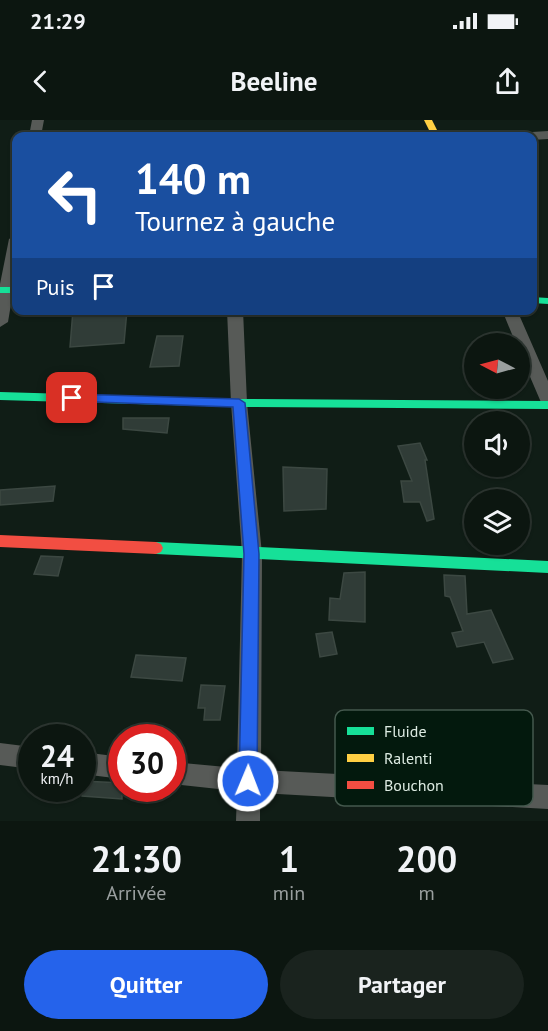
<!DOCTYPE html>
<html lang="fr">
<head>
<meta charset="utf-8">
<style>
  :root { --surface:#0c1610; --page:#1a231e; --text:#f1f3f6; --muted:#9a9f9f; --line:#2c3530; --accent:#2563eb }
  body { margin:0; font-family:"PT Sans",sans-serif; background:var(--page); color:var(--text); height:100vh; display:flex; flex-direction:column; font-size:22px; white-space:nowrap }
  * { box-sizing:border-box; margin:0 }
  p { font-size:20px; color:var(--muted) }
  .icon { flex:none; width:33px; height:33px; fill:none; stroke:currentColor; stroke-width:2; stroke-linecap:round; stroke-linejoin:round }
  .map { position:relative; height:701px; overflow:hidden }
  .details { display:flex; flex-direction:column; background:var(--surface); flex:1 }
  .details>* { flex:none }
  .top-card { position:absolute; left:12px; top:12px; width:525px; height:183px; border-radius:12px; box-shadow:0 2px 4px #0004,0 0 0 2px var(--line); background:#1a4fa0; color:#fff; overflow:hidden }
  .needle { width:39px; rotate:276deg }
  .controls { position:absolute; left:464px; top:213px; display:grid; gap:12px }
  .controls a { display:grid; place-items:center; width:66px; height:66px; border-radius:50%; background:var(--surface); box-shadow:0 2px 4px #0004,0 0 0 2px var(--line); font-size:30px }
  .speed { position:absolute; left:18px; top:604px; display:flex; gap:12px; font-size:30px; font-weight:700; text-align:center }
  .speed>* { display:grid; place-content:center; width:78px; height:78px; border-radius:50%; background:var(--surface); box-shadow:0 2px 4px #0004,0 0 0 2px var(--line); line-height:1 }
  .speed small { font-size:15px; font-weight:400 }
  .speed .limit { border:9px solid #d22; background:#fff; color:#111 }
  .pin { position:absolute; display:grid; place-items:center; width:51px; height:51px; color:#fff; margin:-26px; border-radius:12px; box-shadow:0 3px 9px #0006 }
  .me { position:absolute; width:66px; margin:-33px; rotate:1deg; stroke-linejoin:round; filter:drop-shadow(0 0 4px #0008) }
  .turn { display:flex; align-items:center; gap:21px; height:126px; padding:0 24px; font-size:27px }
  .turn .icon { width:78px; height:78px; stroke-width:2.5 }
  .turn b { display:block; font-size:42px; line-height:51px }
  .then { display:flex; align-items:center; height:57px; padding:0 24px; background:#0003; gap:12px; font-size:22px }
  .eta { display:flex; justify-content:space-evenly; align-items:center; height:102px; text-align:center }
  .eta b { font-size:36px; font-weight:800; line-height:42px }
  .cta { display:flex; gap:12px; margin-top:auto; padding:12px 24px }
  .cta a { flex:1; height:69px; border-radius:36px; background:var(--accent); color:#fff; font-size:24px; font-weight:800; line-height:69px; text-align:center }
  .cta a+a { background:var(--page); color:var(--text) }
  .status { display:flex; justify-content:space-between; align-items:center; height:42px; padding:0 30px; background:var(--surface); direction:ltr }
  .status svg { height:16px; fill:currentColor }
  header { display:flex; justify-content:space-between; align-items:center; height:78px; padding:0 24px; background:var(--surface); font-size:27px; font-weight:800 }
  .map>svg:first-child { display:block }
  .building { fill:#303c37; stroke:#3c4842; stroke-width:1.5 }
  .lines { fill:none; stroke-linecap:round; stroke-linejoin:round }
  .street { fill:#575a57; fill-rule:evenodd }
  .fast { fill:#16e098; fill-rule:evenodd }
  .slow { fill:#ffcf43; fill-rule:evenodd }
  .jam { fill:#f24e42; fill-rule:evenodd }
  .route { fill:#2563eb; stroke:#184099; stroke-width:1.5 }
  .key { fill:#03190d; stroke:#44584d; stroke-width:1.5 }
  .key-label { font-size:16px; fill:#ddebe2 }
</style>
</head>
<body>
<div class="status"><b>21:29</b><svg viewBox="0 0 49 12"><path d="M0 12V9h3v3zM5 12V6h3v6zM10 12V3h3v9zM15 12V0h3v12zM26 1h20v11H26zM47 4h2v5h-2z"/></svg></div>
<header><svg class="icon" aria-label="back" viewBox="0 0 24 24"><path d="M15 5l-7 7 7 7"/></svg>Beeline<svg class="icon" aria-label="share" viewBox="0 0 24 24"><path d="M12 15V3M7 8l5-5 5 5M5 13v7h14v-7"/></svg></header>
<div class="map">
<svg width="548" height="701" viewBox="0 0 548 701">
  <rect width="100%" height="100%" fill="#101d16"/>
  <path class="building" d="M73,190h54l-3,33 -54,4z
    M157,216h26l-4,30 -29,1z
    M123,298h46l-2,15 -44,-4z
    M420,323l7,17h-2l9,59 -7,2 -7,-19h-16l-3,-21h11l-14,-35z
    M283,347l44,2 -1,40 -42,2z
    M55,366l-2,15 -53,4v-15z
    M41,436l22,1 -5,19 -24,-2z
    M365,452v50l-36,-2 1,-22 10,1 4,-26z
    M444,455l21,1 2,38 24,-4 22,49 -20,4 -9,-21 -27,5 -5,-14 11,-2 -13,-34 -5,-1z
    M332,512l5,22 -17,3 -4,-23z
    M136,535l50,3 -4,23 -51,-4z
    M201,565l24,1 -5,34h-16l1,-12h-7z
    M82,661l40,2v16l-40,-3z"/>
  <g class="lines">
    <path class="street" d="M32,0h12l-3,16h-12z
      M548,11v8l-16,1v-4h-6l6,-4z
      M16,115v39l-8,48 -8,5v-43l9,-45z
      M227,190h16l4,93 15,151 -1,216 287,15v24l-288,-16v28h-24l1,-30 -65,-7v-22l65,6 5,-214 -11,-151z
      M502,190h15l31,71v25l-6,-2 -2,-4 -21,-49v-7h-3z
      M0,623l32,4v22l-32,-4z
      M82,632l40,5v22l-40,-5z"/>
    <path class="fast" d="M0,167h16v6h-16z
      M532,177l16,1v6l-16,-1z
      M0,272l239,7 309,2v8l-309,-2 -239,-7z
      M156,422l392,19v12l-392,-19 -5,-2 -2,-4 2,-4z"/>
    <path class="slow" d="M424,0h8l8,16h-8z"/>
    <path class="jam" d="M0,415l156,7 5,2 2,4 -2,4 -5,2 -156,-7z"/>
  </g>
  <path class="route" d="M72,274l167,5 6,4 14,151 -2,227 -3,6 -6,3 -7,-3 -2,-6 5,-227 -11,-147 -166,-6 -2,-3z"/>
  <rect x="335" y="590" width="198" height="96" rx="9" class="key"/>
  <rect x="347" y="607" width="27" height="8" fill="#16e098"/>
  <rect x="347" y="634" width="27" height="8" fill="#ffcf43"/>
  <rect x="347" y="661" width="27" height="8" fill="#f24e42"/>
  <g class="key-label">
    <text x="384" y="617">Fluide</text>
    <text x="384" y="644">Ralenti</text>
    <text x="384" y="671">Bouchon</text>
  </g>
</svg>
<div class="controls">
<a><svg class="needle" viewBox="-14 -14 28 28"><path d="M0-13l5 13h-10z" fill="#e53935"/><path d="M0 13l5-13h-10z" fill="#9a9f9f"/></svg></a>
<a><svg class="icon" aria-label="sound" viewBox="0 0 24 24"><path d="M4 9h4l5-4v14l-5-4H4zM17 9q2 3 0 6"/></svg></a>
<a><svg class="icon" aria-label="layers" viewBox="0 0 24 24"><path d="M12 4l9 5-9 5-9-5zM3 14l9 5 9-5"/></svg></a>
</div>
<div class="speed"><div>24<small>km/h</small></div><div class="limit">30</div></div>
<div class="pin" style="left:72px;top:278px;background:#d93025"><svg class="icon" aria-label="arrive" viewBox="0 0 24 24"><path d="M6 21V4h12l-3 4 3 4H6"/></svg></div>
<svg class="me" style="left:248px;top:661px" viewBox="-20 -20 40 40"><circle r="17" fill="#2563eb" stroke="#fff" stroke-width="3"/><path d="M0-11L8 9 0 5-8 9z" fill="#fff"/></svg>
<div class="top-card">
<div class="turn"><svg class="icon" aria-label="left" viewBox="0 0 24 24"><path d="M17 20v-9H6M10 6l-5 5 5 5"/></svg><div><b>140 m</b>Tournez à gauche</div></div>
<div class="then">Puis<svg class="icon" aria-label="arrive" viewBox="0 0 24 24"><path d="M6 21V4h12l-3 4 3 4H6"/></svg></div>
</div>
</div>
<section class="details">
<div class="eta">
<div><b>21:30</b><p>Arrivée</p></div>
<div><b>1</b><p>min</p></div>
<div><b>200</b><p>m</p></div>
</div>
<div class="cta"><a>Quitter</a><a>Partager</a></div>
</section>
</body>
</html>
